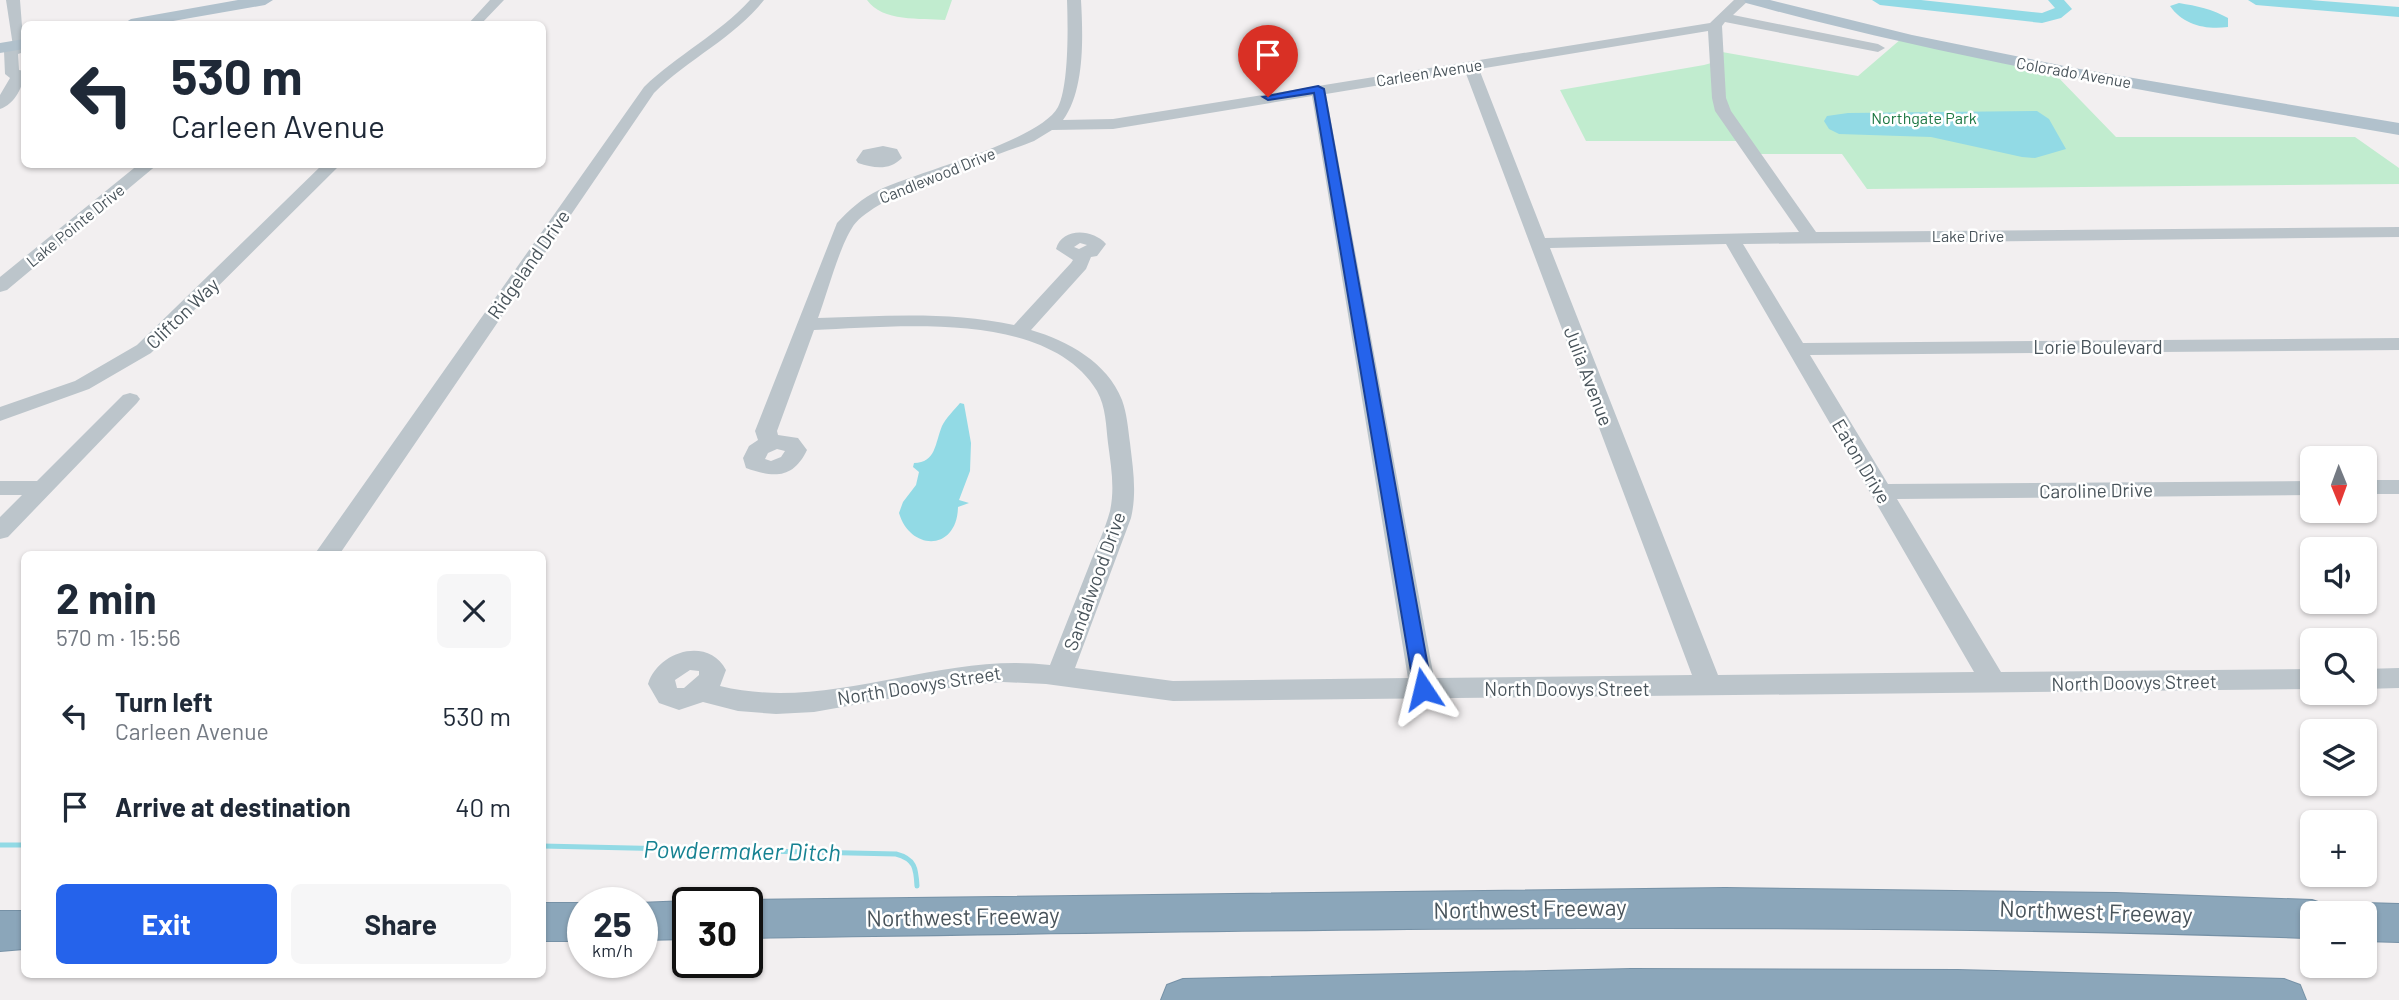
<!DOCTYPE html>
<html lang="en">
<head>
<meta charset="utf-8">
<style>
  :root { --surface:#fff; --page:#f6f6f7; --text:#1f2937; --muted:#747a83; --accent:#2563eb }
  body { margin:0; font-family:Barlow,sans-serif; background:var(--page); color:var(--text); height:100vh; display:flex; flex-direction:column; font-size:26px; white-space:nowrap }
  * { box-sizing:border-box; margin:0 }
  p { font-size:23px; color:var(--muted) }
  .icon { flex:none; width:38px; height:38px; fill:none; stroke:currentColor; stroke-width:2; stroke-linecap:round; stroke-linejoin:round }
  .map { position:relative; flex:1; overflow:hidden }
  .drawer { position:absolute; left:21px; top:551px; width:525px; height:427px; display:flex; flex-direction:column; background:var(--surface); border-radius:10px; box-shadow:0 2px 5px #0004 }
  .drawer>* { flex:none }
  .banner { position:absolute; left:21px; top:21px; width:525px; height:147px; border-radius:10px; box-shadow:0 2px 5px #0004; background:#fff; color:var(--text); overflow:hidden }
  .needle { width:46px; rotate:179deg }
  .controls { position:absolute; left:2300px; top:446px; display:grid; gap:14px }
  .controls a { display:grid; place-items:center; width:77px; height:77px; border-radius:10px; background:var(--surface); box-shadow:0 2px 5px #0004; font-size:35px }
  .speed { position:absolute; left:567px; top:887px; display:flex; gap:14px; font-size:35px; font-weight:700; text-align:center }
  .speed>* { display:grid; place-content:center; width:91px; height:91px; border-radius:50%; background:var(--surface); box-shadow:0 2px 5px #0004; line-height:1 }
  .speed small { font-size:18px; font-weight:400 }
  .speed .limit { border:4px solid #111; border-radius:10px; background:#fff; color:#111 }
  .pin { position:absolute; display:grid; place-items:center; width:60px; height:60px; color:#fff; margin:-72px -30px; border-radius:50% 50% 50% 0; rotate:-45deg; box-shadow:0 0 7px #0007 }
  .pin .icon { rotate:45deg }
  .me { position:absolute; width:77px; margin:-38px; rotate:350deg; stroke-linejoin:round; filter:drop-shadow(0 0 5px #0008) }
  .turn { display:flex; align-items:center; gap:24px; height:147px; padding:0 35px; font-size:32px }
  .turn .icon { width:91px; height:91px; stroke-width:2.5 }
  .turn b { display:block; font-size:49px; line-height:60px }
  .round { display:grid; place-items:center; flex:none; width:74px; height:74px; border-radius:10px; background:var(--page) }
  .overview { display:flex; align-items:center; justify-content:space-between; height:119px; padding:0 35px }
  h1 { font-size:42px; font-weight:700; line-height:52px }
  .button { display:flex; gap:14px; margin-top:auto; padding:14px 35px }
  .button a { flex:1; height:80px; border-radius:10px; background:var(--accent); color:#fff; font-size:28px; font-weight:700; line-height:80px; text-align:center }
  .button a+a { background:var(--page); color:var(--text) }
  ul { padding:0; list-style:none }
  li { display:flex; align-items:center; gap:21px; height:91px; padding:0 35px }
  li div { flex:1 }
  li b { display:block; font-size:26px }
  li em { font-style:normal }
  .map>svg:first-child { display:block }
  .green { fill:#c1eccf }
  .water { fill:#92dae5 }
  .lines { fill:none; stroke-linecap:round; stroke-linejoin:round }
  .stream { stroke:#92dae5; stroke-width:5 }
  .river { fill:#92dae5; fill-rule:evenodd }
  .highway-casing { stroke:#7691a6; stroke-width:2 }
  .minor { fill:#bcc5cb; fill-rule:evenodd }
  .major { fill:#b1c1cc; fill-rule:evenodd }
  .highway { fill:#8ba6ba; fill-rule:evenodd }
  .route { fill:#2563eb; stroke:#184099; stroke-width:2 }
  .labels { text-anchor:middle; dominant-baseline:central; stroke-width:5; stroke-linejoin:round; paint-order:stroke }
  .far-street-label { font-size:16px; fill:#49545b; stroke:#fff }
  .far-park-label { font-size:16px; fill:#1e7844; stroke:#fff }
  .street-label { font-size:19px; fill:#49545b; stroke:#fff }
  .near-street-label { font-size:23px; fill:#49545b; stroke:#fff }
  .near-water-label { font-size:24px; font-style:italic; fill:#168292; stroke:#fff }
</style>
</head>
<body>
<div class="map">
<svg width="2399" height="1000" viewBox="0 0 2399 1000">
  <rect width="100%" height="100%" fill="#f2eff0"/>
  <path class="green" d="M867,0h85l-7,20c-24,-2 -63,2 -78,-20z
    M1901,39l151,32 64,66h239l44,31v16l-532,5 -25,-35h-84l-9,-13h-163l-26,-51 144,-25 18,-5v-8l136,24z"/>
  <path class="water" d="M2179,3c18,3 33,6 49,15v9c-22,3 -45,-2 -58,-21z
    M2037,111l12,8 17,30 -31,9 -13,-1 -91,-20 -92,-3 -10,-5 -5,-8 3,-5 21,-3z
    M960,403l4,1 7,39 -1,28 -11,29 10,3 -11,4c-1,45 -48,44 -59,6l4,-11 13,-17 3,-13 -6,-5 1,-4c22,0 21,-20 28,-37 4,-8 12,-16 18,-23z"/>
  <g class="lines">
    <path class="stream" d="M0,845h24
      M542,846l354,8c19,5 20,14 21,32"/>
    <path class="river" d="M1872,0h49l121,13 13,-5 -7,-8h16l8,9 -11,9 -19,5 -162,-18z
      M2248,0h62l89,7v10l-143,-12z"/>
    <g class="highway-casing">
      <path id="highway" d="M1725,888l391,5 196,7 15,5 4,9h-19v24c-522,-18 -1043,-8 -1565,0v-35h-9l9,-3z
        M688,901l6,2h-6v36l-46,1v-37h-4z
        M542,903h42l-1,38h-41z
        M2364,903l35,1v38l-35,-1v-27h-18l3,-6z
        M0,911h24v38l-24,2z
        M1631,969l327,1 326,9 16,6 6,15h-1145l6,-15 16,-6z"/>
    </g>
    <path class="minor" d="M6,0h14l4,52 -6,2 1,16 5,1c0,15 -9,33 -24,38v-14l10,-17 -5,-4 -1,-23 9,-5z
      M490,0h14l-23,24h-13z
      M750,0h14c-30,38 -76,59 -110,93l-315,462h-25l330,-468c33,-32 75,-53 106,-87z
      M1067,0h14c2,36 4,90 -18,120l50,-1 597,-96 24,-23h15l-16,15 145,29 7,4 -7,4 -153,-30 -3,4 4,72 5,13 85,121 583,-5v10l-656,7 60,99 596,-5v12l-589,5 78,129 424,-3v14l-415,4 104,173 311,-3v20l-1139,12 -127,-17 -43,-2 -37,3 -152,27 -38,2 -38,-3 -35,-9 -24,8 -20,-7 -11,-19c10,-33 60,-48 78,-14l-6,16c110,27 219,-35 330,-21 13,-33 26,-66 39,-99 7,-18 16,-36 21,-55 5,-23 1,-45 -2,-68 -2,-17 -2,-36 -11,-52 -50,-82 -201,-64 -283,-61l-37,101 1,4 20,3 9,12c-14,29 -33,28 -61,18l-3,-10 6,-12 9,-6 -3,-9 82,-208c12,-13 25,-25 42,-33 38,-18 161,-49 179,-83 11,-22 10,-82 9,-107zM1708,31l4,67 3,13 84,121 -254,6 -66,-169zM1465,71l227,604 -258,3 -108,-584zM1312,96l96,582 -235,3 -98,-13 56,-150c6,-26 2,-49 -1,-75 -2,-15 -3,-29 -8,-43 -15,-38 -54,-59 -91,-70l55,-61 5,-12 6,-1 9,-12c-13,-15 -44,-17 -50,5l17,11 -2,3 -57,62c-64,-14 -131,-9 -196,-7 9,-24 21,-70 34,-90 20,-33 142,-71 182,-87l18,-11 61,-1zM1080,243l7,2 -8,4 -5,-2zM1726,244l248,428 -256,3 -168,-427zM777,449l8,2 -4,6 -10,4 -6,-2 3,-6zM690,670l9,1v4l-15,13h-7l-2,-8z
      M883,146l14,3 5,9c-13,13 -28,10 -44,5l-2,-3 7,-10z
      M139,164h19l-151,126 -7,2v-15z
      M323,164h18l-190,189 -62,36 -89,32v-14l75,-26 62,-36z
      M130,393l7,2 3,4 -3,4 -129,134 -8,2v-22l22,-22h-22v-14h37l86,-86z
      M2364,480h35v14h-35z
      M2399,668v20l-35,1v-20z"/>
    <path class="major" d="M238,0h35l-8,5 -109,19h-33l8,-5z
      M1744,0h26l142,35 162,33 325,55v12c-219,-38 -438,-73 -653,-132z
      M24,39v10l-24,4v-10z"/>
    <use href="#highway" class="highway"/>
  </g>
  <path class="route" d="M1318,86l6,3 108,600 -3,5 -6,2 -7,-2 -2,-5 -100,-596 -46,7 -5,-3z"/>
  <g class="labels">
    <g class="far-street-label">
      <text transform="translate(1429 72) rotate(-9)">Carleen Avenue</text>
      <text transform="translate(2074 72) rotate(10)">Colorado Avenue</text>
      <text transform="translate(937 175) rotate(-22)">Candlewood Drive</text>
      <text transform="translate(75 225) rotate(-39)">Lake Pointe Drive</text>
      <text x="1968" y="235">Lake Drive</text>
    </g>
    <g class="far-park-label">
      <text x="1924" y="117">Northgate Park</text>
    </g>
    <g class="street-label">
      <text transform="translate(528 264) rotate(-55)">Ridgeland Drive</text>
      <text transform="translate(182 313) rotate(-44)">Clifton Way</text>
      <text x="2098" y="346">Lorie Boulevard</text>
      <text transform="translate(1589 376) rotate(69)">Julia Avenue</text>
      <text transform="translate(1862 461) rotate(59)">Eaton Drive</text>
      <text transform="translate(2096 490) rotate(-1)">Caroline Drive</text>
      <text transform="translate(1094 581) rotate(-70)">Sandalwood Drive</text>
      <text transform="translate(2134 682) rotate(-1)">North Doovys Street</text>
      <text transform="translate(919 685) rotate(-9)">North Doovys Street</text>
      <text x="1567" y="688">North Doovys Street</text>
    </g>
    <g class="near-street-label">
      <text transform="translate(1530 908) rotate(-1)">Northwest Freeway</text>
      <text transform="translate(2096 911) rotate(2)">Northwest Freeway</text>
      <text transform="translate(963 916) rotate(-1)">Northwest Freeway</text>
    </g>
    <g class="near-water-label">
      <text transform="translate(742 850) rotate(1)">Powdermaker Ditch</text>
    </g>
  </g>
</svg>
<div class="controls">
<a><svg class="needle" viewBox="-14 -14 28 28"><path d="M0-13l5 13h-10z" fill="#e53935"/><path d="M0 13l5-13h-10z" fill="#747a83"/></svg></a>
<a><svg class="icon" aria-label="sound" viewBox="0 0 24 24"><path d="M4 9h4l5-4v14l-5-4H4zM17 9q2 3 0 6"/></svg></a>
<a><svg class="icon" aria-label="search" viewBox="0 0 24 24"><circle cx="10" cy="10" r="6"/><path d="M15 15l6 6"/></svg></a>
<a><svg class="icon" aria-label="layers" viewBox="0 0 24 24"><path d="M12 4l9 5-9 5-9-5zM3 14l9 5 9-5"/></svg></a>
<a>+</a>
<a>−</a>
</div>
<div class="speed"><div>25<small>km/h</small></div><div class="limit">30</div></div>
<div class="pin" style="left:1268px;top:97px;background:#d93025"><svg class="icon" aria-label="arrive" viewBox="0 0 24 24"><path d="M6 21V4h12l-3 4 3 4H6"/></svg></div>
<svg class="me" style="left:1423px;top:689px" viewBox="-20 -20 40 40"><path d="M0-17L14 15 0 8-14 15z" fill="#2563eb" stroke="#fff" stroke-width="4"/></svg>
<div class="banner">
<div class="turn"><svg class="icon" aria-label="left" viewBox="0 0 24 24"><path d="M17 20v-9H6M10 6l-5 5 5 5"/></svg><div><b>530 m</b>Carleen Avenue</div></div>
</div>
<section class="drawer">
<div class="overview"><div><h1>2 min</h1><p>570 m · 15:56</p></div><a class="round"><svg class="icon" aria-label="close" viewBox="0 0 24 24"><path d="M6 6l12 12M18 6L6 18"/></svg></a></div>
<ul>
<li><svg class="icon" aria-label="left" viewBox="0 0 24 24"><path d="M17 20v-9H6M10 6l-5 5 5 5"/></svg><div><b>Turn left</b><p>Carleen Avenue</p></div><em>530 m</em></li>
<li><svg class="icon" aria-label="arrive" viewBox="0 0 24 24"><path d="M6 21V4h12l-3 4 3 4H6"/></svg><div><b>Arrive at destination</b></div><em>40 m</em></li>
</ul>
<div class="button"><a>Exit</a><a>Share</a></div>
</section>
</div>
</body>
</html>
